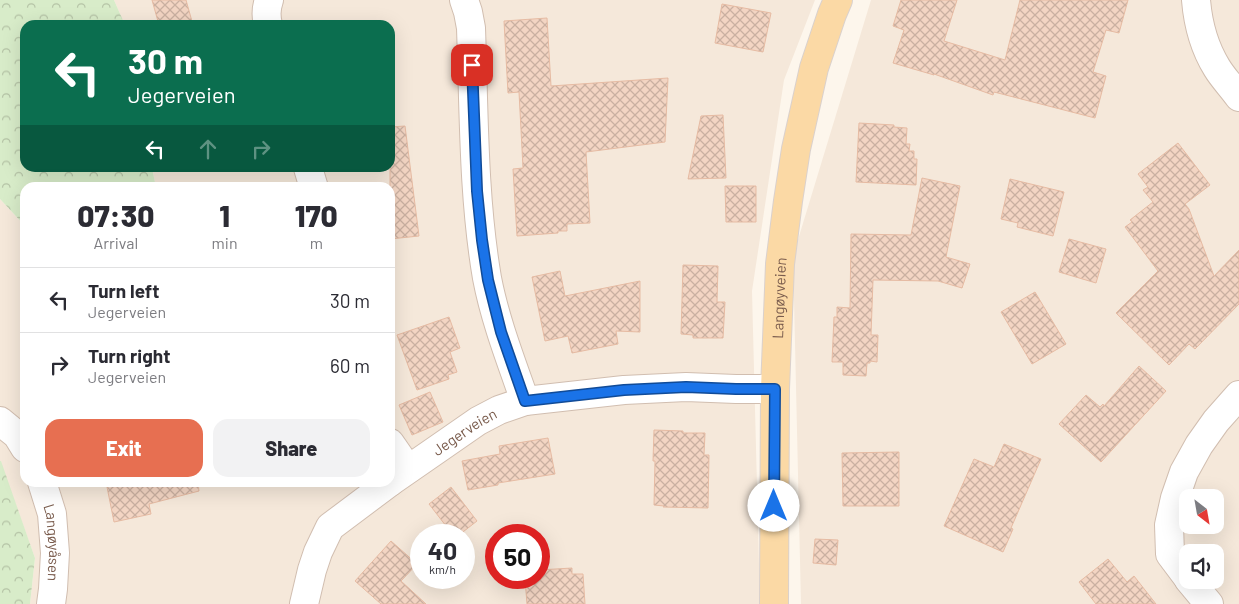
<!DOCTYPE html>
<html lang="en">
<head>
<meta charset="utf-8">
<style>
  :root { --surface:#fff; --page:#f2f2f3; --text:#2b2b33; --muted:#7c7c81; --line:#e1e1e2; --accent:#e76f51 }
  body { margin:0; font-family:Barlow,sans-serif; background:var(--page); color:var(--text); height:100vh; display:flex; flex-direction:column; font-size:19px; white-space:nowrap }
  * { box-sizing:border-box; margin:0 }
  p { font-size:16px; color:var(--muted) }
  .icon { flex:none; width:28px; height:28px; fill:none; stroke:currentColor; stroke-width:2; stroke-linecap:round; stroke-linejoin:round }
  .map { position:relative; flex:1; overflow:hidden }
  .drawer { position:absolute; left:20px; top:182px; width:375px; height:305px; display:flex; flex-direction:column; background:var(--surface); border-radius:15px; box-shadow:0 5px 20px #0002 }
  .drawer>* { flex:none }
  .hud { position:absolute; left:20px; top:20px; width:375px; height:152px; border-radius:15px; box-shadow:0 5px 20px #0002; background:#0b6e4f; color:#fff; overflow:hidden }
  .needle { width:32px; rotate:149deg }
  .fabs { position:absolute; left:1179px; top:489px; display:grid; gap:10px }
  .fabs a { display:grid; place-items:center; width:45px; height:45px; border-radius:10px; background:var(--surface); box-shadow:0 5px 20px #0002; font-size:25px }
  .speed { position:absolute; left:410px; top:524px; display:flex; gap:10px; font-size:25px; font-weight:700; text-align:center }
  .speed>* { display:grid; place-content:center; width:65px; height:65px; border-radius:50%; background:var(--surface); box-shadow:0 5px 20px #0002; line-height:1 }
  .speed small { font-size:12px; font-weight:400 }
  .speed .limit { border:8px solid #d22; background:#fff; color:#111 }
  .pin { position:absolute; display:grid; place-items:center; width:42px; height:42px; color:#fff; margin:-21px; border-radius:10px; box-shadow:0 2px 8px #0006 }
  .me { position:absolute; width:55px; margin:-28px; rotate:0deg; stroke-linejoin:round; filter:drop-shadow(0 0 4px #0008) }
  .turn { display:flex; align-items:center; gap:18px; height:105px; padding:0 25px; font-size:22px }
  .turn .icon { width:65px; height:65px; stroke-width:2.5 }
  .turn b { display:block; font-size:35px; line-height:42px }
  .lanes { display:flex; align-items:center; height:48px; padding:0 25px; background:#0003; justify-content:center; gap:25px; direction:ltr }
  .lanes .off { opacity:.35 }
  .eta { display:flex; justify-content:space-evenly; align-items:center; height:85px; text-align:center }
  .eta b { font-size:30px; font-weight:800; line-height:35px }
  .button { display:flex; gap:10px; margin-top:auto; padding:10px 25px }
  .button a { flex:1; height:58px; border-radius:15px; background:var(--accent); color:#fff; font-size:20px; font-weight:800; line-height:58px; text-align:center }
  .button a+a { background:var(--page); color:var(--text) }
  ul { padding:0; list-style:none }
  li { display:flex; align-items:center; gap:15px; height:65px; padding:0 25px; border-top:1px solid var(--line) }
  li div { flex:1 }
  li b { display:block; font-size:19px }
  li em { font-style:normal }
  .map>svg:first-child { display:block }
  .residential { fill:#f5e8da; fill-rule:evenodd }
  .forest { fill:url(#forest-crowns) }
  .building { fill:url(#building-cross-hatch); stroke:#e6bba3 }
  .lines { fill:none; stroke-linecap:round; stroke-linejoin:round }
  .minor-casing { stroke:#d1beb0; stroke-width:30 }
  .major-casing { stroke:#dad1cd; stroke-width:30 }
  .minor { stroke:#fff; stroke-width:28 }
  .major { stroke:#fbd9a5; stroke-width:28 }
  .route-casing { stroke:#114b97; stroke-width:12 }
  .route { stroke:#1a73e8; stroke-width:9 }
  .labels { text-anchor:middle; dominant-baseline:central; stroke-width:5; stroke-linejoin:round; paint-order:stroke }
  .street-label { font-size:15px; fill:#7a5c4d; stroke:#fffaf3 }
</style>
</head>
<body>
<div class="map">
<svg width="1239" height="604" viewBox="0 0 1239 604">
  <defs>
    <pattern id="forest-crowns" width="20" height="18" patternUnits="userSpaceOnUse" patternTransform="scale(1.25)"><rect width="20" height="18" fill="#d8ecc9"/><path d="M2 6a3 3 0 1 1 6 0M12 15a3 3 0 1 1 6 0" fill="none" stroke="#b4c2a5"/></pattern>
    <pattern id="building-cross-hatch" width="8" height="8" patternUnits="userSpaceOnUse" patternTransform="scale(1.25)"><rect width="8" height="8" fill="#f3d5c3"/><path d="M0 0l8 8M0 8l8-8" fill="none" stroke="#cab0a1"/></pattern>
  </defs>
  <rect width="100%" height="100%" fill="#fdf6ec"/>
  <path class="residential" d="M114,0h701l-31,80 -32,211 8,313h-730l5,-46 -35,-97v-262l25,27v256h365v-294l-234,-1 -4,-19h238v-143h-265zM421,535h43v43h-43zM496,535h43v43h-43z
    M871,0h368v604h-438l-8,-348zM1188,498h27v27h-27zM1188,552h27v28h-27z"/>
  <path class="forest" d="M0,0h114l11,25h-100v143h127l4,19 -131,1v38l-25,-27z
    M0,461h1l34,97 -5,46h-30z"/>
  <path class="building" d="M152,0h34l7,25h-34z
    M901,0h56l-13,41 61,19 15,-60h108l-9,33 -13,-3 -13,42 13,4 -11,42 -101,-26 -1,3 -59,-21v1l-41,-12 11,-33 -11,-4z
    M722,4l49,9 -8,39 -48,-9z
    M547,18l4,68 117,-8 -3,64 -79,10 4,71 -23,1v7h-9v2l-41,3 -4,-67 10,-1 -4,-76 -11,1 -4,-72z
    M723,115l3,63 -38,1 13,-63z
    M859,123l35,2v2l13,1 -1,16h4l-1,7h5v8h3l-1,26 -60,-3z
    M405,126l14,110 -29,3v-112z
    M1178,143l32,42 -25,19 4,5 25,67 25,-26v54l-44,45 -6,-5 -20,21 -53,-52 42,-42 -33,-44 7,-5 -2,-2 23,-18 -10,-12 5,-3 -10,-13z
    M922,178l38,8 -14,71 24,7 -8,24 -24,-7 -65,-1 -2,55h7l-1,27 -7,-1v2h-3l-1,13 -23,-1v-13h-11l2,-45h3v-10l13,1 1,-74 60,1z
    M1010,179l54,13 -11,44 -36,-9 1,-4 -17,-4z
    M725,186h31v36h-30z
    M1069,239l37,10 -10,34 -37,-11z
    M683,265l35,1 -1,36h8l-2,36h-30v-3l-12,-1z
    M560,271l5,25 75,-15v51l-24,-1 2,13 -46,9 -4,-17 -23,5 -13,-64z
    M1035,292l31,52 -34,20 -31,-52z
    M449,317l11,31 -10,4 7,20 -9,3 1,4 -32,11 -20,-55z
    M1139,366l27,25 -65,71 -42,-38 27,-29 14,12 3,-3 1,2z
    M430,392l13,30 -31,13 -13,-30z
    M654,430l29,1v2h22l-1,22h5l-1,53 -45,-1 1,-1 -10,-1 1,-44h-2z
    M548,438l7,36 -57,9v2l-30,5 -6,-29 38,-7 -1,-8z
    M1004,444l37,15 -30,69 2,1 -10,23 -59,-26 30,-67 20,8z
    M899,452v54h-56l-1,-53z
    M106,482h92l1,9 -50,13 2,10 -37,8z
    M451,487l26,34 -18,14h-6l-24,-31z
    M815,539l23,1 -2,25 -23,-2z
    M391,541l26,23 -16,17 25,23h-45l-26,-23z
    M1108,559l19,23 7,-6 22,28h-60l-17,-22z
    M572,568v6h11l2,30h-58l-2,-25h7v-1h7v-8z"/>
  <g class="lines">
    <g class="minor-casing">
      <g id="minor">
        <path d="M464,0l4,12 3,16c3,83 2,168 16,250 8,42 24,83 38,123"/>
        <path d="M1196,0c2,24 8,47 21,68 6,10 15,19 22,29"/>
        <path d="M268,25c-2,-8 -2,-17 1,-25"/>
        <path d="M308,168l6,20"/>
        <path d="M0,421l17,14 8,13"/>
        <path d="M390,443l18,26"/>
        <path id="s1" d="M42,482l10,32 3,39 -2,36 -2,15"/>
        <path id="s2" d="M390,482l88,-61 21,-11 26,-9 99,-11 62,-3 50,2h39"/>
        <path d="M1188,578l-18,-24 -1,-29 6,-27 9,-26 15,-27 17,-24 23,-26"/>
        <path d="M1189,580l20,24"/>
        <path d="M304,604l8,-34 6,-18 12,-25 60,-45"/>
      </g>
    </g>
    <g class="major-casing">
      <g id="major">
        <path id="s3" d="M774,604l1,-215 5,-125 8,-63 8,-52 18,-81 18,-54 6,-14"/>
      </g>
    </g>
    <use href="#minor" class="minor"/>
    <use href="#major" class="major"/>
  </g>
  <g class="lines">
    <g class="route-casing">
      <path id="route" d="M472,65l5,126 5,49 6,40 13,52 24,69 99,-11 62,-3 50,2h39l-1,117"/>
    </g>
    <use href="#route" class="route"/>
  </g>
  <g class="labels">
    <g class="street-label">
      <text stroke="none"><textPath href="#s3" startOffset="306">Langøyveien</textPath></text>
      <text stroke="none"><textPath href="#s2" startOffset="90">Jegerveien</textPath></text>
      <text stroke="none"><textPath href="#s1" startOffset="62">Langøyåsen</textPath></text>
    </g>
  </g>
</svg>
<div class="fabs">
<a><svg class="needle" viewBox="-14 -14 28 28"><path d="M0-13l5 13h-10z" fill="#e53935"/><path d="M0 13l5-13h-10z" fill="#7c7c81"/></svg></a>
<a><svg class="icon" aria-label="sound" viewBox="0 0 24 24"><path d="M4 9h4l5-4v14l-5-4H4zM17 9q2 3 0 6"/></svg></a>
</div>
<div class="speed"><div>40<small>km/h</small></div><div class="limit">50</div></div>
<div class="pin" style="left:472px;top:65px;background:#d93025"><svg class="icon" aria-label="arrive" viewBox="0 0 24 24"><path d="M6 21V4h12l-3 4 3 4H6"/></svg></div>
<svg class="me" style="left:774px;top:506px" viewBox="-20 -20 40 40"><circle r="19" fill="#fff"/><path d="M0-13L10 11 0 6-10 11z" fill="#1a73e8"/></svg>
<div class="hud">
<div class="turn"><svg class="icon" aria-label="left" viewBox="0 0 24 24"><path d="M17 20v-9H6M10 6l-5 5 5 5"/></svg><div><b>30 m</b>Jegerveien</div></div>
<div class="lanes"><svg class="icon" aria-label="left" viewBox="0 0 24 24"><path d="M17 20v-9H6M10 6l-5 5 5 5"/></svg><svg class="icon off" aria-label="ahead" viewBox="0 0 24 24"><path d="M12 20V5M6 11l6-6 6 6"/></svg><svg class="icon off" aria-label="right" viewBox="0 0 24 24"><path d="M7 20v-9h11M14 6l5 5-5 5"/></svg></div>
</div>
<section class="drawer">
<div class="eta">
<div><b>07:30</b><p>Arrival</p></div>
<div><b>1</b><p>min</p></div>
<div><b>170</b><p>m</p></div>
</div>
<ul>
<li><svg class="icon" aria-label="left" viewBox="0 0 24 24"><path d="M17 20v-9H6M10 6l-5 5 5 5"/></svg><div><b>Turn left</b><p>Jegerveien</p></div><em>30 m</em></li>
<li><svg class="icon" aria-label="right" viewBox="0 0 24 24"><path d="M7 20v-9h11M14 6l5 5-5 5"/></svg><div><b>Turn right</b><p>Jegerveien</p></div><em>60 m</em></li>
</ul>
<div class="button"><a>Exit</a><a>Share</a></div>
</section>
</div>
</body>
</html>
